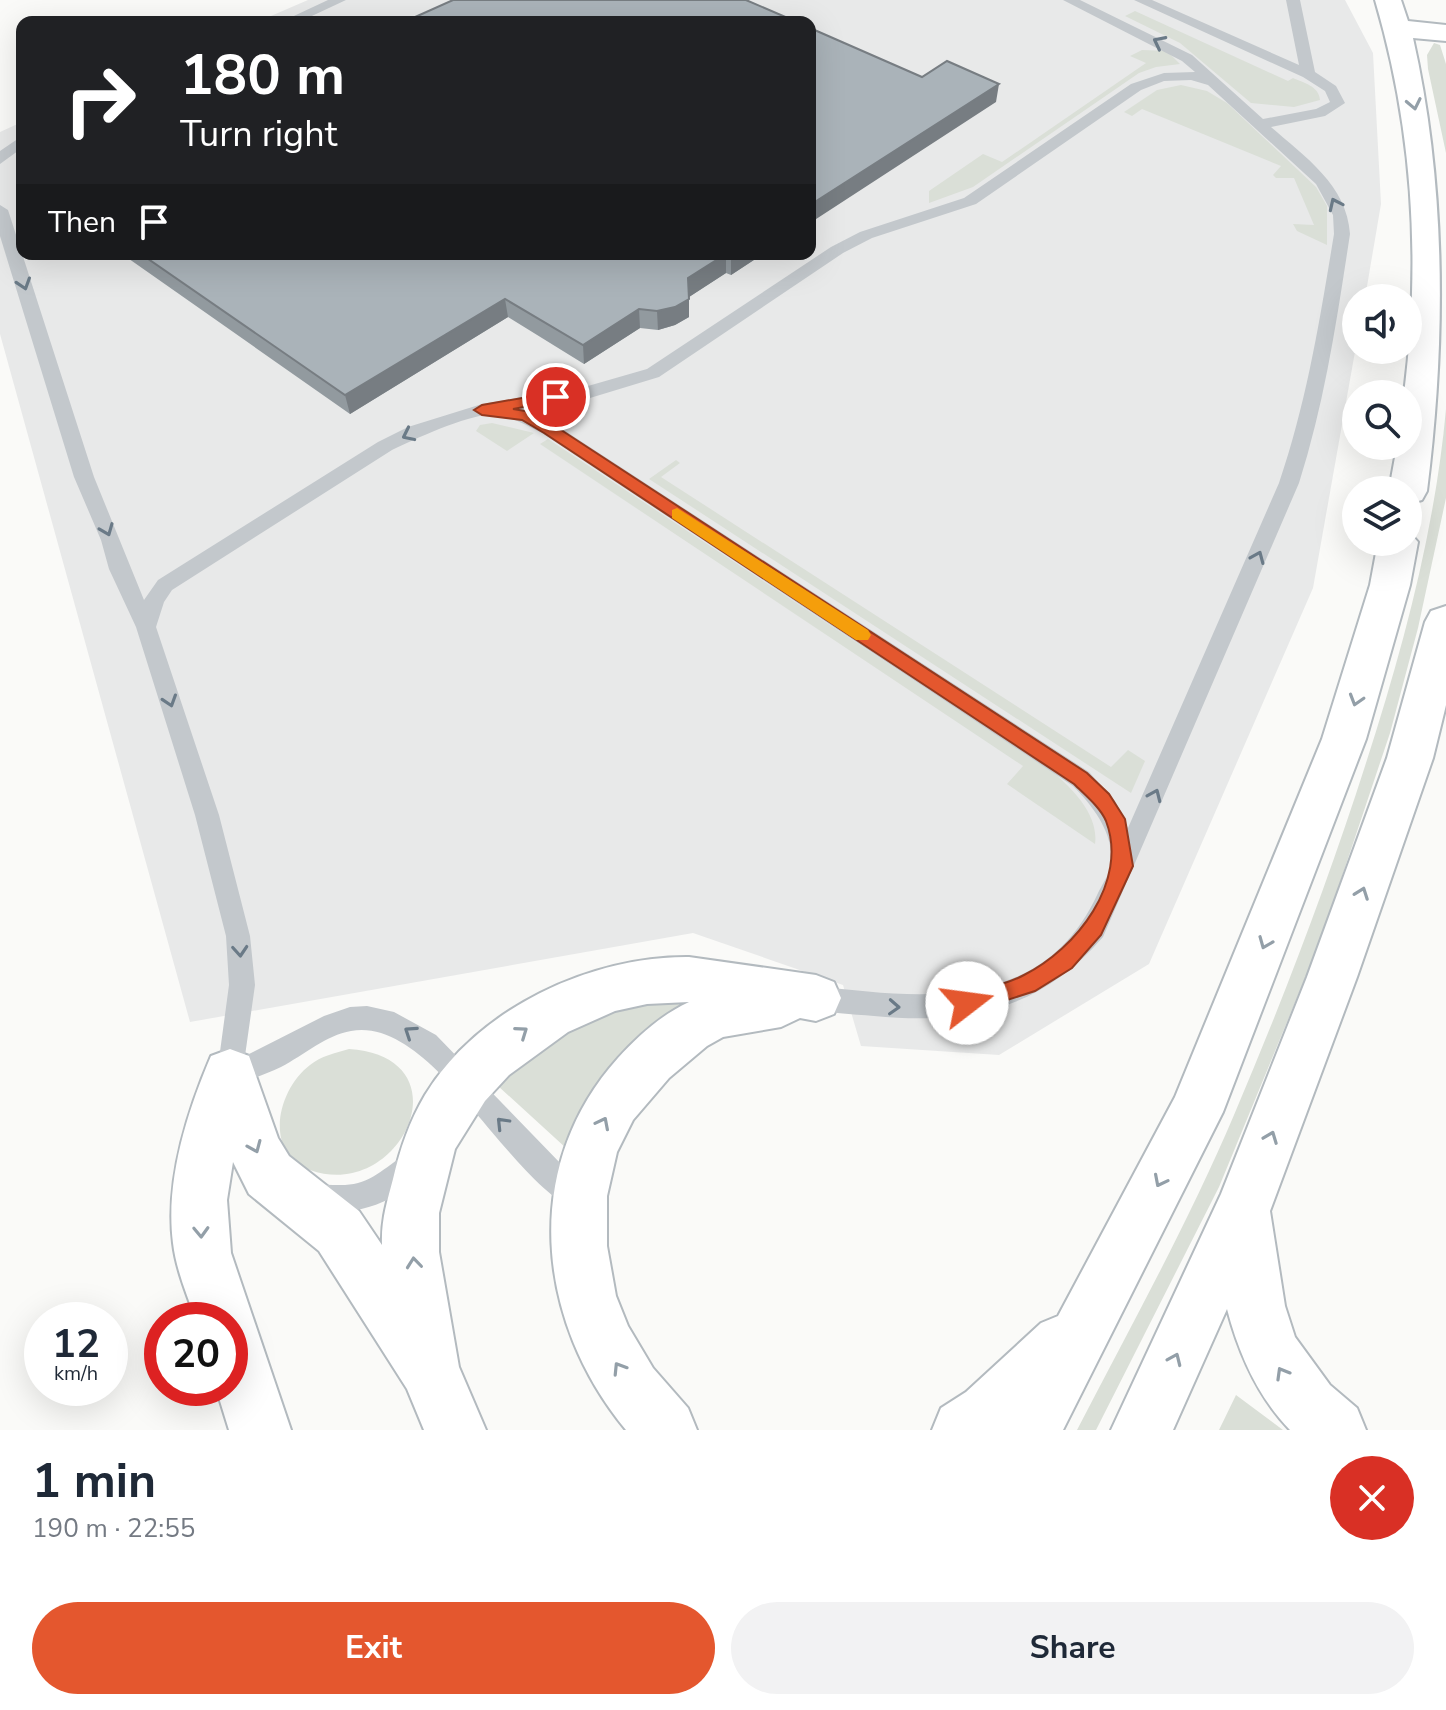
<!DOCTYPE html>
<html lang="en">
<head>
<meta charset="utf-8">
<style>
  :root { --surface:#fff; --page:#f2f2f3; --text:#1f2937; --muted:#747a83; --accent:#e4572e }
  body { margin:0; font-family:"Nunito Sans",sans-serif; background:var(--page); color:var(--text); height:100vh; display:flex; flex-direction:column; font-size:30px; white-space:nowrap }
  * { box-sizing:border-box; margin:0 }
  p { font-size:26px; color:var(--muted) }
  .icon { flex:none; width:44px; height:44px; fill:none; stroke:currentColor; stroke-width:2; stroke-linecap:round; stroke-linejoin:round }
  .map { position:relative; height:1430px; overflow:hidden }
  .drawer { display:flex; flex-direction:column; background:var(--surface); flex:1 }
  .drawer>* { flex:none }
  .hud { position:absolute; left:16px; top:16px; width:800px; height:244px; border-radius:16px; box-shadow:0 8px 32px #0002; background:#202124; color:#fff; overflow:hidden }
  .tools { position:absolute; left:1342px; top:284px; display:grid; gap:16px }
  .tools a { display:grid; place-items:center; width:80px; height:80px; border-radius:50%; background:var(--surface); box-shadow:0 8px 32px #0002; font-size:40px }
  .speed { position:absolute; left:24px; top:1302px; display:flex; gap:16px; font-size:40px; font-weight:700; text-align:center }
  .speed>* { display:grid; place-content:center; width:104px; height:104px; border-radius:50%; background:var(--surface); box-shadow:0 8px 32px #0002; line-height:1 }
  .speed small { font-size:20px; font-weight:400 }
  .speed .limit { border:12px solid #d22; background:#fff; color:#111 }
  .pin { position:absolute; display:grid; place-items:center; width:68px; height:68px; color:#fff; margin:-34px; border:4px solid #fff; border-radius:50%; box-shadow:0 2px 8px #0007 }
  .me { position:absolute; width:88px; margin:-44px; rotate:75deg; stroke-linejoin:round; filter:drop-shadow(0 0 6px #0008) }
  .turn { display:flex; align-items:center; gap:28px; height:168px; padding:0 32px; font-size:36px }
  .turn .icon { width:104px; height:104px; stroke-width:2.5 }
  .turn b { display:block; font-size:56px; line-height:68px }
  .then { display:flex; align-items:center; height:76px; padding:0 32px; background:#0003; gap:16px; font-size:30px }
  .round { display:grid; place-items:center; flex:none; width:84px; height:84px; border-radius:42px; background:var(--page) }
  .overview { display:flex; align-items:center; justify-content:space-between; height:136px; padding:0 32px }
  h1 { font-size:48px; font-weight:700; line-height:60px }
  .action { display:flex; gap:16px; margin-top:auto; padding:16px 32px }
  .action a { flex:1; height:92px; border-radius:48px; background:var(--accent); color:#fff; font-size:32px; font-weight:700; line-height:92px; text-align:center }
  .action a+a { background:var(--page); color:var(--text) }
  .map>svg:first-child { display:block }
  .built { fill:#e8e9e9 }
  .green { fill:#dadfd7 }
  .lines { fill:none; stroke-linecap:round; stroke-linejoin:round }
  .secondary-casing { stroke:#b3babf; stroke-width:4 }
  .service { fill:#c3c8cc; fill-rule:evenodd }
  .secondary { fill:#fff; fill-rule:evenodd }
  .wall { fill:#929a9f }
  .shaded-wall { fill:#777d82 }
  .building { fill:#aab3b9; stroke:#777d82; stroke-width:2 }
  .oneway { stroke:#6a7a87 }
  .oneway2 { stroke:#939fa8 }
  .route { fill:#e4572e; stroke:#94391e; stroke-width:2 }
  .slow { fill:#f59e0b }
</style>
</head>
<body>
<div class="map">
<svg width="1446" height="1430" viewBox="0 0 1446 1430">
  <rect width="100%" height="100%" fill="#fafaf8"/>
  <path class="built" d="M308,0h1037l28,53 8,151 -16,94h-9v48l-43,242 -164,376 -150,91 -138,-9 -18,-61 -150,-52 -503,89 -190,-688v-202l22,-10v132h788v-232h-553z"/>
  <path class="green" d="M1135,11l153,70 5,-3c11,5 26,8 27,22l-26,7 -43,-4 -71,-60 -55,-27z
    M1434,43l6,2 6,19v89l-18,-84 -1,-14z
    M1142,50l25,1 13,13 -24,3 -17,6 -166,114 -44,16v-12l54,-37 19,8 144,-99 -16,-7z
    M1181,85l26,6 20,12 89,84 11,19v39l-30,-14 -4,-7 21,1 -20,-47h-18l-3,-3 8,-9 -139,-57 -10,7 -8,-4 33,-22z
    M1446,409v89l-28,130 -28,105 -70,209 -101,245 -123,243h-19c54,-104 111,-207 157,-315 49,-115 94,-233 132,-352 37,-115 69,-233 80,-354z
    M492,423l42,10 -27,18 -31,-20 4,-6z
    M548,439l506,334c20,17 45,43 41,71l-88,-60 16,-18 -483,-322z
    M676,460l4,3 -19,14 450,290 17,-17 17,11 -14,32 -482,-314z
    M704,998c-33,23 -74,46 -99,78 -17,21 -28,47 -39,72l-68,-62 60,-56 58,-24z
    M349,1049c119,8 52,154 -39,121 -47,-17 -33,-80 0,-105 11,-9 25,-12 39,-16z
    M1236,1395l47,35h-64z"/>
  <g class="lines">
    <g class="secondary-casing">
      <path id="secondary" d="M1375,0h26l7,21 38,4v16l-33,-3c33,146 33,304 14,453l-5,9 -14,4v-14h-19l8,-44h11v-52h-4c17,-134 9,-265 -29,-394z
        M1408,531l10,11 -8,43 -44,154 -143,373 -160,318h-131l9,-22 25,-16 75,-69 17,-7 117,-219 147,-358 48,-154 8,-43h30z
        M1446,606v99l-13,53 -76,219 -87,234 15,95 10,31 35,48 27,23 9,22h-76c-33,-34 -51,-76 -63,-121l-54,121h-62l110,-236 86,-217 80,-219 38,-136 6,-11z
        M689,957l127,18 18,7 7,16 -7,16 -18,7 -16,-3 -19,9 -58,10 -16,9 -38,32 -36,42 -16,32 -10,44v50l9,50 12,30 25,42 35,40 9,22h-71c-90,-109 -106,-263 -8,-372 20,-22 43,-43 71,-56l-42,2 -32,7 -47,21 -59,43 -24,26 -30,48 -16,64v39l20,115 27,63h-62l-17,-41 -88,-138 -70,-57 -16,-32 -6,38 4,53 60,177h-62l-13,-42h14v-68h-34c-9,-25 -20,-51 -23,-77 -8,-62 14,-131 38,-187l19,-7 19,7 29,82 11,18 70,55 23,34c-1,-25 5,-43 11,-66 7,-30 16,-57 32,-84 53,-87 166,-139 264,-138z"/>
    </g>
    <path class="service" d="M328,0h18l-47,22h-18z
      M1063,0h17l112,55 71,64 53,-10 14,-7 -5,-11 -22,-14 -169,-77h18l147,65 -13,-65h14l15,72 21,14 9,17 -20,13 -54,11c34,30 76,58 79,107 -13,85 -25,167 -51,249l-196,454c-63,73 -135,88 -229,79 -22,-2 -46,-2 -67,-10l-4,-8 4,-8 9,-4c109,13 228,26 282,-93 4,-8 11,-19 13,-27 4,-32 -18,-60 -38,-80l-531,-353c-15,-8 -30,-16 -47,-18 -23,-3 -82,25 -103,35l-220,140 -8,12 -8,25 63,188 31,121 5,49 -10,71 79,-40 26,-9 17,-1 27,6 42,23 127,131 25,21 4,10 -4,10 -10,4c-72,-30 -145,-195 -227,-180 -25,4 -47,24 -70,36 -16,8 -34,13 -51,19l-9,-3 -4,-9 12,-89 -3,-49 -31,-121 -59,-188 -27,-58 -8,-29 -27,-63 -74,-241v-31l8,5 86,267 50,123 14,-20 220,-138 30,-15 74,-23 106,-18 59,-17 184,-122 29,-15 104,-34 167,-114 33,-11 31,-1 -13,-11zM1191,80l17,5 108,99 17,31 1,19c-14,85 -27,167 -55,249l-151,345 -13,-27 -26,-29 -533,-347 -34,-16 68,-11 69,-21 184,-124 29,-15 104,-34 165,-114 23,-9z
      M22,136v12l-22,16v-13z
      M415,1149l10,4 4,10c-16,37 -87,60 -123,45l-4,-10 4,-10c16,-7 34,0 52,-5 22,-6 37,-25 57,-34z"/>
    <use href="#secondary" class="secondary"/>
  </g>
  <path class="wall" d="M122,254h641l-32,21 -5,-2 -37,24v20l-14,8 -17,5 -18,-2 -56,36 -76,-47 -158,97z"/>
  <path class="shaded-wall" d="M999,84l-3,18 -186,121v-18z
    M726,254v19l-37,24 -1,-19z
    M734,254h29l-32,21v-19z
    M505,299l3,18 -158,97 -5,-19z
    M689,299v18l-14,8 -17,5 -1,-19z
    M639,309l1,19 -56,36 -1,-19z"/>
  <path class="building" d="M453,0h293l51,22h-393z
    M810,28l112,49 25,-16 52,23 -189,121z
    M141,254h593l-3,2 -5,-2 -38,24 1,21 -14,8 -18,4 -18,-2 -56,36 -78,-46 -160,96z"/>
  <defs><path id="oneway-chevron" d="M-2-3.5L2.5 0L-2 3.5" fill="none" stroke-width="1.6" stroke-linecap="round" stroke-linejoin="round" transform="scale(2)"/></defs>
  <g class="oneway">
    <use href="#oneway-chevron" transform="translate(1159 42) rotate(-153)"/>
    <use href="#oneway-chevron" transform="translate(1335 204) rotate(-115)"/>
    <use href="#oneway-chevron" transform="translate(24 284) rotate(72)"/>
    <use href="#oneway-chevron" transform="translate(408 435) rotate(154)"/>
    <use href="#oneway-chevron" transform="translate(107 530) rotate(68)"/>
    <use href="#oneway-chevron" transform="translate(1258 557) rotate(-67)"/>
    <use href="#oneway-chevron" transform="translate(170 701) rotate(72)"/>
    <use href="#oneway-chevron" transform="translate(1155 795) rotate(-66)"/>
    <use href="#oneway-chevron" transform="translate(240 951) rotate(86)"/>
    <use href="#oneway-chevron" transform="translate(894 1007) rotate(3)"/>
    <use href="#oneway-chevron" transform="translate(410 1032) rotate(-146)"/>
    <use href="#oneway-chevron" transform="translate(502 1123) rotate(-134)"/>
  </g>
  <g class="oneway2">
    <use href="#oneway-chevron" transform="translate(1414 104) rotate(78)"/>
    <use href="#oneway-chevron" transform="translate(1356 700) rotate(107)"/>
    <use href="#oneway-chevron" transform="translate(1362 893) rotate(-70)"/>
    <use href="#oneway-chevron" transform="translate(1265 943) rotate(112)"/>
    <use href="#oneway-chevron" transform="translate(522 1032) rotate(-35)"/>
    <use href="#oneway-chevron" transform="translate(603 1123) rotate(-63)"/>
    <use href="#oneway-chevron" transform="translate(1271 1137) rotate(-69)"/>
    <use href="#oneway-chevron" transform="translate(255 1147) rotate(67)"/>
    <use href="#oneway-chevron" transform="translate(1160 1181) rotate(117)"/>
    <use href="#oneway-chevron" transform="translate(201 1232) rotate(88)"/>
    <use href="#oneway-chevron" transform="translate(414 1263) rotate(-96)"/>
    <use href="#oneway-chevron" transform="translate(1175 1359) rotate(-66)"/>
    <use href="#oneway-chevron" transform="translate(619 1368) rotate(-122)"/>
    <use href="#oneway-chevron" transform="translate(1282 1373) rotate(-120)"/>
  </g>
  <path class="route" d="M556,392l6,1v7l-49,9 18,3 24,14 532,347 22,21 16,25 8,47 -32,69 -29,33 -37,23 -68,22 -7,-3 -3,-7 3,-7c20,-7 44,-10 64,-21 52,-26 105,-93 82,-154 -6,-14 -21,-26 -32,-37l-530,-351 -22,-13 -40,-5 -8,-5 8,-5z"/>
  <path class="slow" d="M677,508l191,122 3,5 -3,5h-12l-184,-122v-8z"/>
</svg>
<div class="tools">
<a><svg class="icon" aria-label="sound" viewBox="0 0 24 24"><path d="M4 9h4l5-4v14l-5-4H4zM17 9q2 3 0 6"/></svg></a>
<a><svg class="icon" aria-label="search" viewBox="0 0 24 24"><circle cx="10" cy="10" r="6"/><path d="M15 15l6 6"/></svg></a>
<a><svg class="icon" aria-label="layers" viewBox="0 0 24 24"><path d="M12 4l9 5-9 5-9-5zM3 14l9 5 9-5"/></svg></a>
</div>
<div class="speed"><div>12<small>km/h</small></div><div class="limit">20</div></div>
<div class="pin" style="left:556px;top:397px;background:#d93025"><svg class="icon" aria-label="arrive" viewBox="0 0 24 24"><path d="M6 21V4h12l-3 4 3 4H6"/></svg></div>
<svg class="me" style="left:967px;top:1003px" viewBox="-20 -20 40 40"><circle r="19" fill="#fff"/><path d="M0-13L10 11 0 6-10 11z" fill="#e4572e"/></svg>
<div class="hud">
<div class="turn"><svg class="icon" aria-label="right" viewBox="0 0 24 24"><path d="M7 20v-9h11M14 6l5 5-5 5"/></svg><div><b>180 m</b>Turn right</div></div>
<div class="then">Then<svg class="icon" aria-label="arrive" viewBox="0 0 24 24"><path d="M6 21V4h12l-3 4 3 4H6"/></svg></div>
</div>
</div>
<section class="drawer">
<div class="overview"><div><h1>1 min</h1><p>190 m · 22:55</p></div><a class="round" style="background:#d93025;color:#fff"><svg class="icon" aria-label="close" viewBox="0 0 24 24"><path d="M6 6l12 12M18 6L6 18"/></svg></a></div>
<div class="action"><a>Exit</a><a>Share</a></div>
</section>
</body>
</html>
